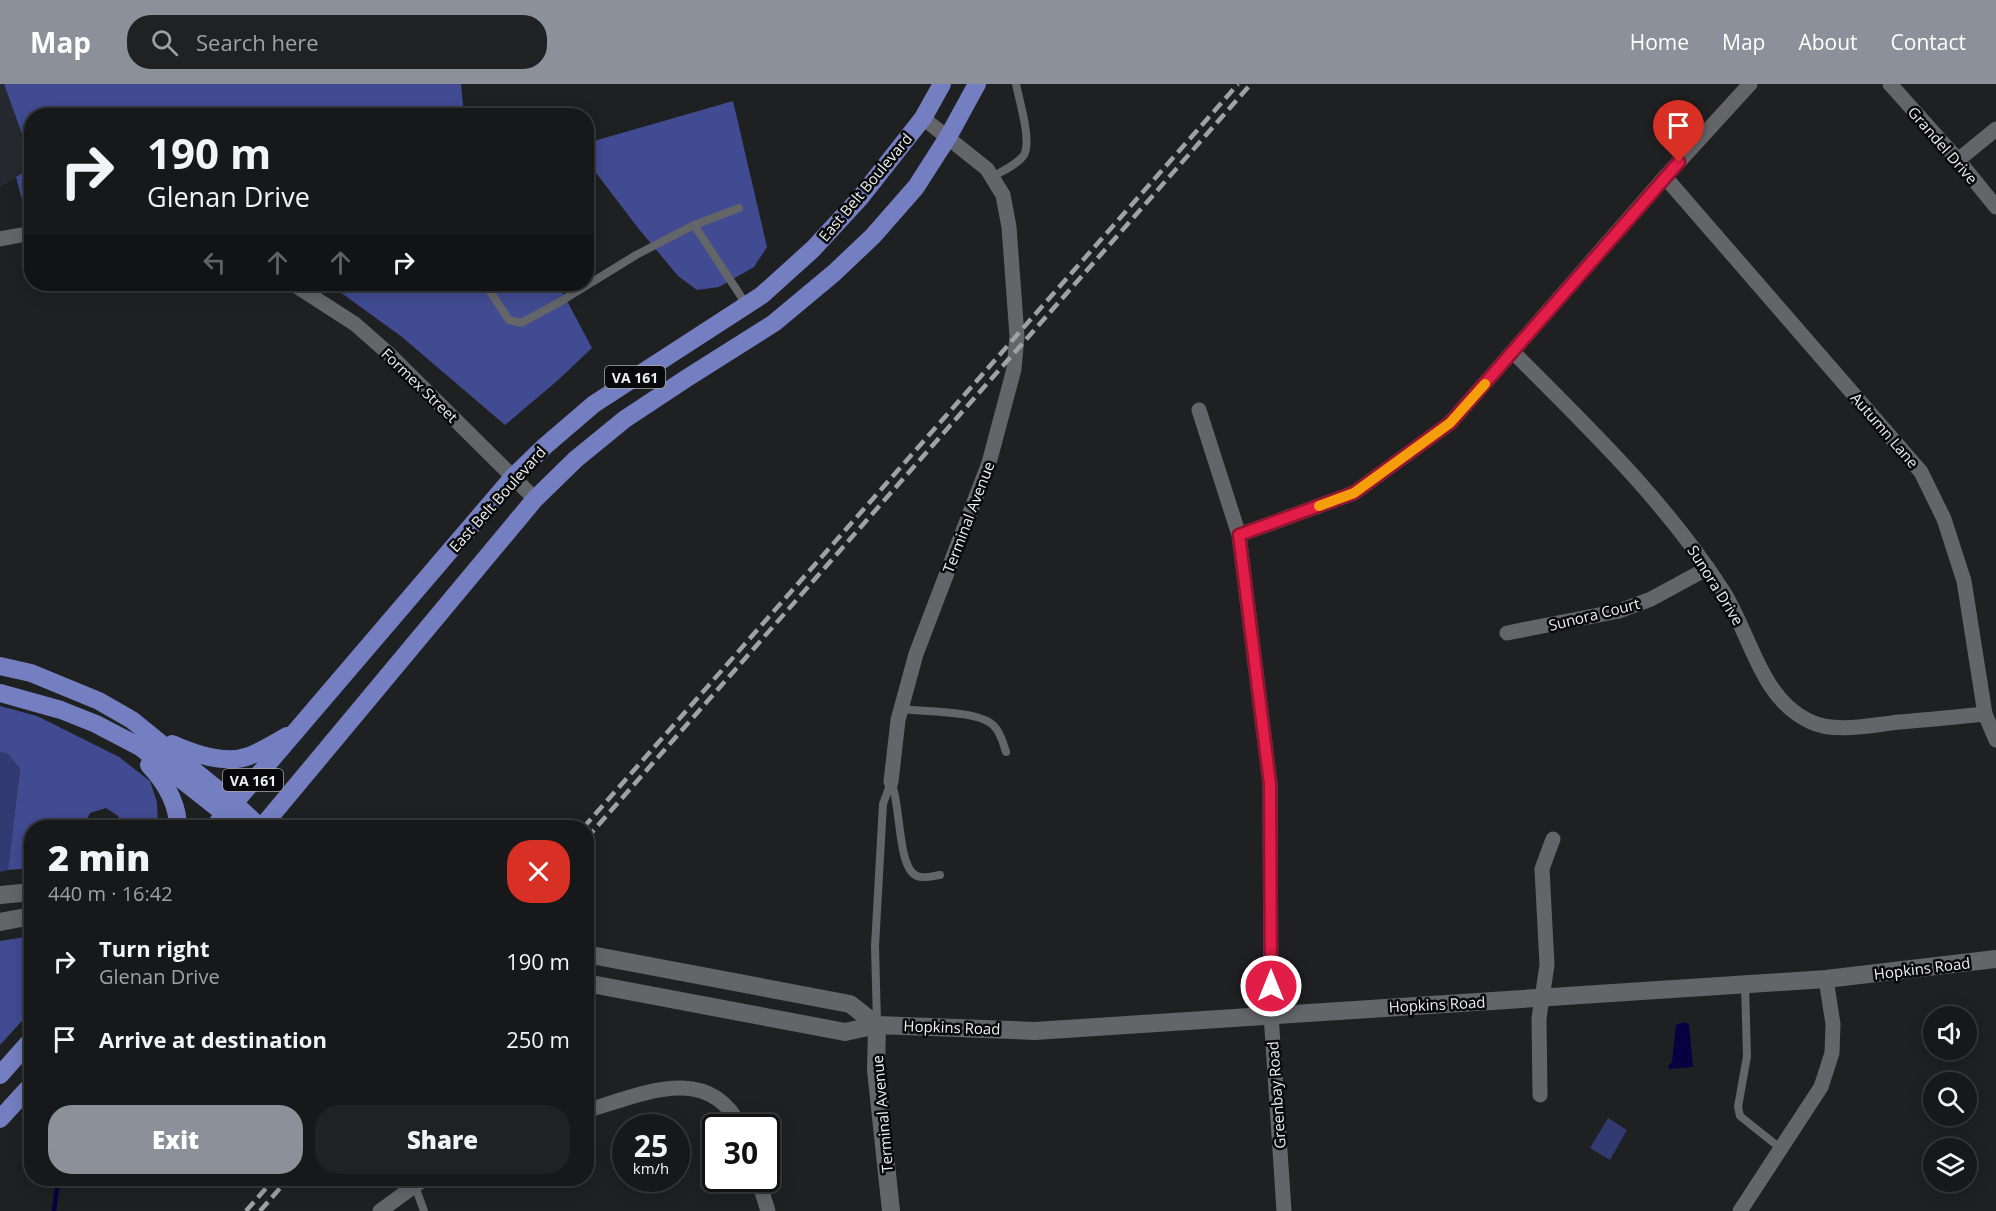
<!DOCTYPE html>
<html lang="en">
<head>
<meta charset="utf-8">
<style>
  :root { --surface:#17181a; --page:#202123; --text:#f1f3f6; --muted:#9ea0a2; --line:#363739; --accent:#8c9099 }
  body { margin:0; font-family:"Open Sans",sans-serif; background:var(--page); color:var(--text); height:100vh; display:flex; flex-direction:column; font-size:22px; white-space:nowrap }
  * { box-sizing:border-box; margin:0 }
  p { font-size:20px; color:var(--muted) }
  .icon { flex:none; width:33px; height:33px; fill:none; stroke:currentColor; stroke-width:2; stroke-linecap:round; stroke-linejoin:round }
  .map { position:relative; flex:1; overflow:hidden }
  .drawer { position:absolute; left:24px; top:736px; width:570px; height:366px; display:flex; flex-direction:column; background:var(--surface); border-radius:24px; box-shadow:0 3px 15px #0003,0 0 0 2px var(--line) }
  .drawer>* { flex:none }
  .top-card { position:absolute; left:24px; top:24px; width:570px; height:183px; border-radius:24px; box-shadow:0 3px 15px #0003,0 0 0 2px var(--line); background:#17181a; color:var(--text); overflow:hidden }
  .controls { position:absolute; left:1923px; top:922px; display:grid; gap:12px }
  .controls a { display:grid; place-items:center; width:54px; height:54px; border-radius:50%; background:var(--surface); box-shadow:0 3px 15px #0003,0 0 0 2px var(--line); font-size:30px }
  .speed { position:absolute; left:612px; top:1030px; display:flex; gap:12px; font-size:30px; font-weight:700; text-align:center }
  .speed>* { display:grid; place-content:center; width:78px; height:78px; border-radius:50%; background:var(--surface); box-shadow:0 3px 15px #0003,0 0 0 2px var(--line); line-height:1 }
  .speed small { font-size:15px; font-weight:400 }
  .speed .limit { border:3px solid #111; border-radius:9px; background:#fff; color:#111 }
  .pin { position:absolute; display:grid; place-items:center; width:51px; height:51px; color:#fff; margin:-62px -26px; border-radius:50% 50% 50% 0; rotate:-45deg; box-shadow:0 0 6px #0007 }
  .pin .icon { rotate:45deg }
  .me { position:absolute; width:66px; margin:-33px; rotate:0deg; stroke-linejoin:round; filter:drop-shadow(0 0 4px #0008) }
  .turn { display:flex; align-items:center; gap:21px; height:126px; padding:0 24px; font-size:27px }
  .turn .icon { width:78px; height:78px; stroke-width:2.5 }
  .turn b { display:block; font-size:42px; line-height:51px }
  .lanes { display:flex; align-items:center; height:57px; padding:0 24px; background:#0003; justify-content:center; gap:30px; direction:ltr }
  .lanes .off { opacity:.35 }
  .round { display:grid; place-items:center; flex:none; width:63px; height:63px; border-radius:24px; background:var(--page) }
  .head { display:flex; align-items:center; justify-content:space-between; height:102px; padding:0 24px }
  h1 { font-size:36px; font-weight:800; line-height:45px }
  .primary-button { display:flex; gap:12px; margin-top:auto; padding:12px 24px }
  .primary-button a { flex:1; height:69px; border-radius:24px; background:var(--accent); color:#fff; font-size:24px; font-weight:800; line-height:69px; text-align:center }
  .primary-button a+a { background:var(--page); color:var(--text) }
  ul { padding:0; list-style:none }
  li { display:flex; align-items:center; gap:18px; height:78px; padding:0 24px }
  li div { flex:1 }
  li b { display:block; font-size:22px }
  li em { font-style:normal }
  header { display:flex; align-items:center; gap:36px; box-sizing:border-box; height:84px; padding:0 30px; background:var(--accent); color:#fff }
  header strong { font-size:28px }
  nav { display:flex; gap:33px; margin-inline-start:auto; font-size:21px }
  .search { width:420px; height:54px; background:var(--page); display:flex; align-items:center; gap:15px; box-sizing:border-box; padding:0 21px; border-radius:24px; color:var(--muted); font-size:22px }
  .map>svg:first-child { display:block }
  .built { fill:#272931 }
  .green { fill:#323b71 }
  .forest { fill:#404b91 }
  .water { fill:#080040 }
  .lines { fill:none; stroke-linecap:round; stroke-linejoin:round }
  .stream { stroke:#080040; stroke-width:4.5 }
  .lane { stroke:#646568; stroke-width:8 }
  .street { stroke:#646568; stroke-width:15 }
  .secondary { stroke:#646568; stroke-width:18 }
  .primary { stroke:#737fc1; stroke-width:18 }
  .rail { stroke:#a0a1a3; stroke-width:4.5; stroke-dasharray:12 6; stroke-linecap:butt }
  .route-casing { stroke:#92132f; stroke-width:15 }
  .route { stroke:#e11d48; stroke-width:10 }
  .slow { stroke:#f59e0b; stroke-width:10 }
  .labels { text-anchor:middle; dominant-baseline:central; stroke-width:5; stroke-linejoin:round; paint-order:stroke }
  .shield { fill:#09090b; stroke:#a9aaab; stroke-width:1.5 }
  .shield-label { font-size:14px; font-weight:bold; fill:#eeeff0 }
  .street-label { font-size:15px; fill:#eeeff0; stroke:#09090b }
</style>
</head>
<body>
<header>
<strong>Map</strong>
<div class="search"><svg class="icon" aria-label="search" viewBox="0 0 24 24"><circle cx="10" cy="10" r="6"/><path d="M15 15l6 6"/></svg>Search here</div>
<nav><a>Home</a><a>Map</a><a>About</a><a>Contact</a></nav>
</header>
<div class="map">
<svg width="1996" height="1127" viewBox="0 0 1996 1127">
  <rect width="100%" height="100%" fill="#1f2022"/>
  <path class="built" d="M0,0h4l27,75 1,9 -32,19z"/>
  <path class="green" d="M0,668l8,2 12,15 -12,101 -8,2z
    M1608,1034l19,12 -17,30 -20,-12z"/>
  <path class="forest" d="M4,0h457l3,31 -432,1 -1,43z
    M733,17l34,146 -13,20 -35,20 -22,3 -19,-14 -40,-48 -51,-67v-18z
    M31,84v47h-5l-10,-38z
    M329,200h229l34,64 -35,33 -52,44 -103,-88z
    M0,622l37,10 82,41 31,24 7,21 1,26h-36l-4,-12 -12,-8 -16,5 -7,15h-51l-1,40 -23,2 12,-101 -12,-15 -8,-2z
    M31,852v75l-31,34v-104z"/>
  <path class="water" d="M1683,938l6,2 4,43 -24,2 -1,-3 4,-4 4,-37z"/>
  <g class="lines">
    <path class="stream" d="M54,1127l4,-32"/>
    <path class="lane" d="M992,93c10,-6 25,-12 32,-22 8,-14 -5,-55 -8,-71
      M694,141l45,-17
      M485,200l24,36 12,3 37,-20 78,-48 58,-30 52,79
      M901,625c23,3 78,1 93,17 7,7 9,17 12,26
      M891,698c10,19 6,87 26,94 7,3 16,0 23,-1
      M1745,900l2,72 -9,51 2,9 40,32
      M877,939l-2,-77 8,-142 8,-22
      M415,1102l9,25"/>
    <path class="street" d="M1890,0l68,76 38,47
      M1958,76l38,-31
      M1665,93l256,295 23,47 20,62 21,133 11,26
      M0,155l32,-6
      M293,200l62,40 34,30 146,145
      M1513,268c75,75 153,150 210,239 27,42 37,107 86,130 25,13 63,4 90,1 29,-2 57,-5 86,-8
      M1199,326l40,125 31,249 1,230 13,197
      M1239,451l115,-42 96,-70 215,-246 85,-93
      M1507,549l112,-22 32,-12 57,-31
      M891,698l7,-62 18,-66 73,-191 25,-94 3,-33 -8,-109 -6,-32 -16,-26 -64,-51
      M1540,1011l-1,-77 8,-53 -5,-96 11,-30
      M586,1027c54,-16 123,-50 155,17
      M758,1095l10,32
      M380,1127l44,-32
      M1740,1127l81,-124 11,-34 1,-29 -7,-45"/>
    <path class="secondary" d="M0,811l32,-3
      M0,838l32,-6
      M586,870l264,50 27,21
      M586,899l259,49 32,-7 158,6 791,-52 170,-20
      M877,941l-1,45 15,141"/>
    <path class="primary" d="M0,582l31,7 68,28 33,19 102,83 27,25
      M0,609l61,17 35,14 44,23 85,67 11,5
      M172,660c23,10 53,21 77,12 13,-5 26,-13 38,-20
      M149,681c17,18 29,38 29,63
      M213,744l300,-351 32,-31 49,-42 168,-109 51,-46 47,-51 63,-80 19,-34
      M261,744l274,-329 41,-40 49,-40 62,-41 87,-55 60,-50 39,-37 43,-49 32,-50 29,-53
      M0,991l32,-36
      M0,1035l32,-35"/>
    <path class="rail" d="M583,744l655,-744
      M586,755l665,-755
      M246,1127l28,-32
      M260,1127l28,-32"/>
  </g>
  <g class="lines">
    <g class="route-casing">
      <path id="route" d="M1271,902l-1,-202 -31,-249 115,-42 96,-70 229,-261"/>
    </g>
    <use href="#route" class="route"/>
    <path class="slow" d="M1319,422l35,-13 96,-70 35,-39"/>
  </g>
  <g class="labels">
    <g class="shield">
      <rect x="605" y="282" width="60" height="22" rx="4.5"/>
      <rect x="223" y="685" width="60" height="22" rx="4.5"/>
    </g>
    <g class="shield-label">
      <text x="635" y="293">VA 161</text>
      <text x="253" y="696">VA 161</text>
    </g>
    <g class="street-label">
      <text transform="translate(1943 61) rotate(49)">Grandel Drive</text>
      <text transform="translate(865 103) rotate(-50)">East Belt Boulevard</text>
      <text transform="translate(420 301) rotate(44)">Formex Street</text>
      <text transform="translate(1885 346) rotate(49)">Autumn Lane</text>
      <text transform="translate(497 415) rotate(-48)">East Belt Boulevard</text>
      <text transform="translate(968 433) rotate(-69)">Terminal Avenue</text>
      <text transform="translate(1716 501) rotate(58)">Sunora Drive</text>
      <text transform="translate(1594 530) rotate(-14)">Sunora Court</text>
      <text transform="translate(1922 884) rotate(-7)">Hopkins Road</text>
      <text transform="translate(1437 920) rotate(-3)">Hopkins Road</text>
      <text transform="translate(952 943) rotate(2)">Hopkins Road</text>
      <text transform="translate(1276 1011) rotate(-94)">Greenbay Road</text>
      <text transform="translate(882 1030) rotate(-95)">Terminal Avenue</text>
    </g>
  </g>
</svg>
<div class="controls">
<a><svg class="icon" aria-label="sound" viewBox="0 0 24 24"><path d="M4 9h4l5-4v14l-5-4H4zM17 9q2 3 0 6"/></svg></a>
<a><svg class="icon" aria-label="search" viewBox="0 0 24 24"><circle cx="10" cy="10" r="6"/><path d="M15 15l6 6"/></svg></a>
<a><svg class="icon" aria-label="layers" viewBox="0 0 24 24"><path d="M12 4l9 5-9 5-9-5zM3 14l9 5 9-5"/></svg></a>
</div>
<div class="speed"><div>25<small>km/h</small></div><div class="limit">30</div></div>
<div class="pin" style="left:1679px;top:78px;background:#d93025"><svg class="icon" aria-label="arrive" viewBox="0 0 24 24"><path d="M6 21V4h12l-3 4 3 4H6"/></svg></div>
<svg class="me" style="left:1271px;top:902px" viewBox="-20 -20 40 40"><circle r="17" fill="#e11d48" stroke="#fff" stroke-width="3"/><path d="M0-11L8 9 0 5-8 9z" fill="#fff"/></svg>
<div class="top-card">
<div class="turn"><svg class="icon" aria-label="right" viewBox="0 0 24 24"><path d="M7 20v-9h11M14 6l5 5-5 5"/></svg><div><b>190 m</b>Glenan Drive</div></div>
<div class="lanes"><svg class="icon off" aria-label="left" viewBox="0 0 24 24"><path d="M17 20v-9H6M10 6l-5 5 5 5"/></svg><svg class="icon off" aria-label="ahead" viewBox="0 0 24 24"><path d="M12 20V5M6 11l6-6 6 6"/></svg><svg class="icon off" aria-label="ahead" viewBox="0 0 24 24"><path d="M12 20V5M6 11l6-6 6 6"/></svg><svg class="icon" aria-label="right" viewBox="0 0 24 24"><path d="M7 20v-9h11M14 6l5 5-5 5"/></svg></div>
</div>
<section class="drawer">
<div class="head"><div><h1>2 min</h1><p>440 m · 16:42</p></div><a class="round" style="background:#d93025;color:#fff"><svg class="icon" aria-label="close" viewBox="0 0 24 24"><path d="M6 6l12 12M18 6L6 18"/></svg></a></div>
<ul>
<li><svg class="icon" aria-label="right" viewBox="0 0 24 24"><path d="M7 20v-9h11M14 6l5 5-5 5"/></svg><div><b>Turn right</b><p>Glenan Drive</p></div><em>190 m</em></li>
<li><svg class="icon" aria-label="arrive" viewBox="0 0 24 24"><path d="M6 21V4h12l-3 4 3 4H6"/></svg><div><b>Arrive at destination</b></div><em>250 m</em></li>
</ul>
<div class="primary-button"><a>Exit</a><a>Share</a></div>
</section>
</div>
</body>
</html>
